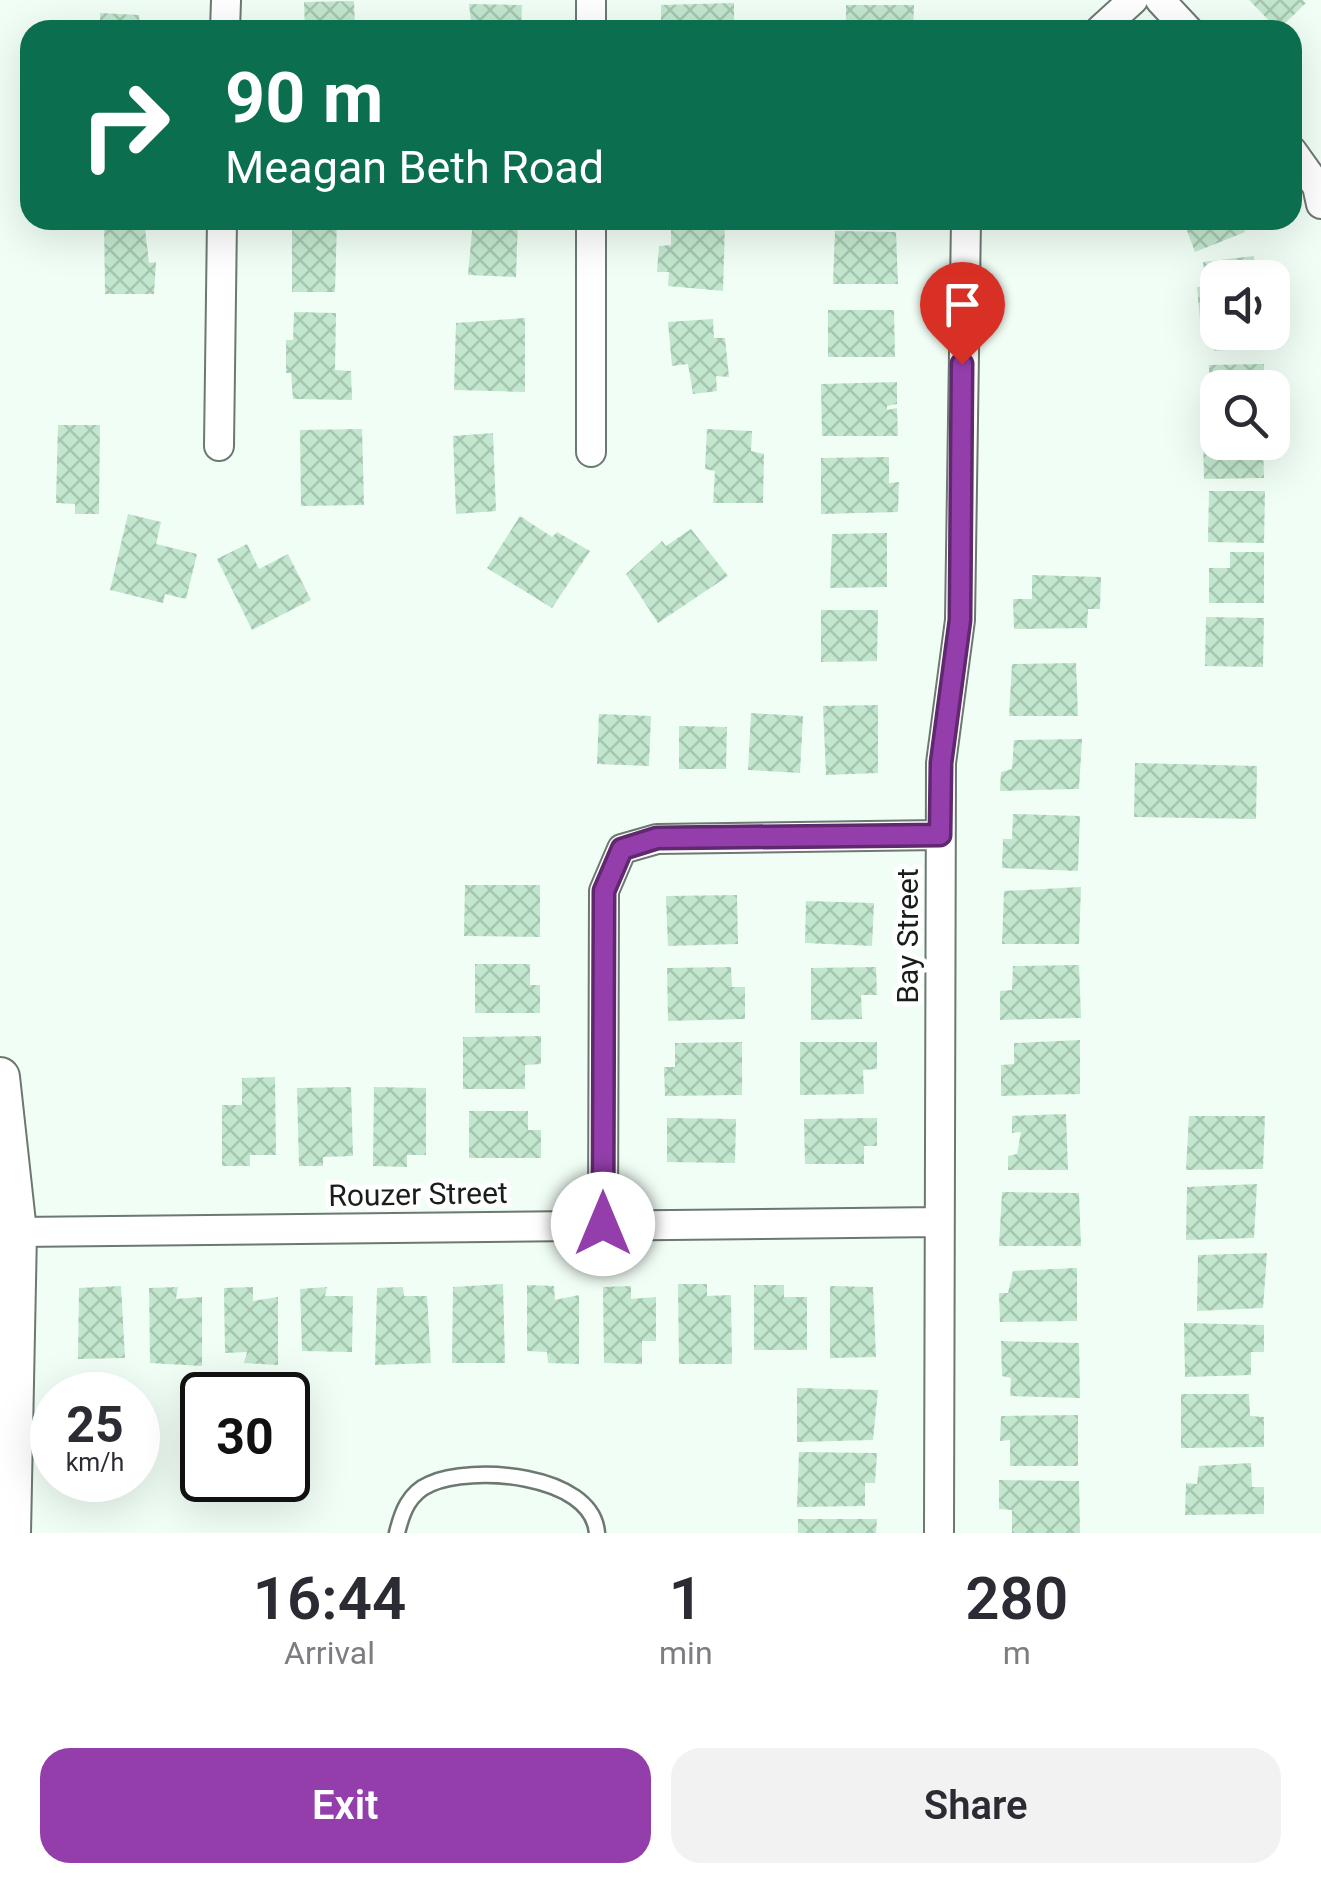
<!DOCTYPE html>
<html lang="en">
<head>
<meta charset="utf-8">
<style>
  :root { --surface:#fff; --page:#f2f2f3; --text:#2b2b33; --muted:#7c7c81; --accent:#933eab }
  body { margin:0; font-family:Roboto,sans-serif; background:var(--page); color:var(--text); height:100vh; display:flex; flex-direction:column; font-size:38px; white-space:nowrap }
  * { box-sizing:border-box; margin:0 }
  p { font-size:32px; color:var(--muted) }
  .icon { flex:none; width:55px; height:55px; fill:none; stroke:currentColor; stroke-width:2; stroke-linecap:round; stroke-linejoin:round }
  .map { position:relative; height:1533px; overflow:hidden }
  .panel { display:flex; flex-direction:column; background:var(--surface); flex:1 }
  .panel>* { flex:none }
  .banner { position:absolute; left:20px; top:20px; width:1282px; height:210px; border-radius:30px; box-shadow:0 10px 40px #0002; background:#0b6e4f; color:#fff; overflow:hidden }
  .tools { position:absolute; left:1200px; top:260px; display:grid; gap:20px }
  .tools a { display:grid; place-items:center; width:90px; height:90px; border-radius:20px; background:var(--surface); box-shadow:0 10px 40px #0002; font-size:50px }
  .speed { position:absolute; left:30px; top:1372px; display:flex; gap:20px; font-size:50px; font-weight:700; text-align:center }
  .speed>* { display:grid; place-content:center; width:130px; height:130px; border-radius:50%; background:var(--surface); box-shadow:0 10px 40px #0002; line-height:1 }
  .speed small { font-size:25px; font-weight:400 }
  .speed .limit { border:5px solid #111; border-radius:15px; background:#fff; color:#111 }
  .pin { position:absolute; display:grid; place-items:center; width:85px; height:85px; color:#fff; margin:-102px -42px; border-radius:50% 50% 50% 0; rotate:-45deg; box-shadow:0 0 10px #0007 }
  .pin .icon { rotate:45deg }
  .me { position:absolute; width:110px; margin:-55px; rotate:0deg; stroke-linejoin:round; filter:drop-shadow(0 0 8px #0008) }
  .turn { display:flex; align-items:center; gap:35px; height:210px; padding:0 40px; font-size:45px }
  .turn .icon { width:130px; height:130px; stroke-width:2.5 }
  .turn b { display:block; font-size:70px; line-height:85px }
  .eta { display:flex; justify-content:space-evenly; align-items:center; height:170px; text-align:center }
  .eta b { font-size:60px; font-weight:600; line-height:70px }
  .primary-button { display:flex; gap:20px; margin-top:auto; padding:20px 40px }
  .primary-button a { flex:1; height:115px; border-radius:30px; background:var(--accent); color:#fff; font-size:40px; font-weight:600; line-height:115px; text-align:center }
  .primary-button a+a { background:var(--page); color:var(--text) }
  .map>svg:first-child { display:block }
  .building { fill:url(#building-cross-hatch) }
  .lines { fill:none; stroke-linecap:round; stroke-linejoin:round }
  .lane-casing { stroke:#6c7870; stroke-width:19 }
  .street-casing { stroke:#6c7870; stroke-width:32 }
  .secondary-casing { stroke:#6c7870; stroke-width:42 }
  .lane { stroke:#fff; stroke-width:14 }
  .street { stroke:#fff; stroke-width:28 }
  .secondary { stroke:#fff; stroke-width:38 }
  .route-casing { stroke:#60286f; stroke-width:25 }
  .route { stroke:#933eab; stroke-width:18 }
  .labels { text-anchor:middle; dominant-baseline:central; stroke-width:10; stroke-linejoin:round; paint-order:stroke }
  .street-label { font-size:30px; fill:#1a1e1b; stroke:#fff }
</style>
</head>
<body>
<div class="map">
<svg width="1321" height="1533" viewBox="0 0 1321 1533">
  <defs>
    <pattern id="building-cross-hatch" width="8" height="8" patternUnits="userSpaceOnUse" patternTransform="scale(2.5)"><rect width="8" height="8" fill="#c2e7ce"/><path d="M0 0l8 8M0 8l8-8" fill="none" stroke="#a6c6b0"/></pattern>
  </defs>
  <rect width="100%" height="100%" fill="#f1fef5"/>
  <path class="building" d="M1249,0h54l3,3 -28,27z
    M354,1l1,29h-50l-1,-28z
    M734,3v27h-79v-8h6v-17z
    M469,4l53,1 -1,25h-49z
    M846,5h68l-1,25h-67z
    M100,13l39,2 1,15h-40z
    M104,220h40l5,43 7,-1 -2,32h-49z
    M292,220h45l-2,72h-43z
    M473,220h45l-2,57 -48,-2z
    M1183,220h57l5,12 -50,20z
    M725,223l-2,68 -55,-5 1,-14h-12l2,-26 12,-1v-21z
    M835,231l61,1 2,52h-65z
    M1254,256l2,22h-38v54h44l1,15 -49,4 -2,-22 -11,1 -4,-43 8,-1 -2,-24z
    M828,310h66l1,47h-67z
    M294,312l42,1 -1,57 16,1 1,29 -59,-1 -2,-26h-5v-33h7z
    M525,318v74l-71,-2 2,-67z
    M713,319l1,19h11l4,39 -13,-1 1,15 -24,3 -5,-30 -16,2 -4,-44z
    M1264,364v24h-46v27h-8l-1,-50z
    M897,382v22l-10,2v4l10,-2 1,28h-76l-1,-52z
    M58,425h42l-1,89h-24v-10l-19,-1z
    M362,429l2,76 -63,1 -1,-76z
    M707,429l45,2 -1,20 13,3 -1,49h-50l2,-32 -10,-2z
    M493,433l3,78 -40,3 -3,-78z
    M1218,437v5h45l1,36 -60,1 -1,-41z
    M889,457v26l10,-1 -1,30 -77,2v-56z
    M1209,491h56l-1,52 -56,-1z
    M128,514l33,8 -5,22 41,10 -11,45 -21,-5 -2,9 -53,-13z
    M520,516l32,21 5,-5 33,19 -38,57 -65,-40z
    M691,529l37,47 -70,47 -32,-49 36,-33 4,5z
    M887,533v54l-57,1 2,-54z
    M247,544l12,25 29,-15 23,46 -59,30 -35,-71z
    M1230,552h34v51h-55v-35h21z
    M1032,575l69,2 -1,32h-12l-1,19 -73,1 -1,-30h19z
    M821,610h57l-1,51 -56,1z
    M1206,617l58,1 -1,49 -58,-1z
    M1076,663l2,53h-69l3,-52z
    M878,705v68l-52,2 -3,-69z
    M751,713l52,3 -3,57 -52,-3z
    M599,714l52,2 -2,50 -52,-2z
    M679,726l48,1 -1,42h-47z
    M1082,739l-3,50 -79,2 1,-19 11,-3 2,-29z
    M1135,763l122,3 -1,53 -122,-2z
    M1013,814l67,2 -2,55 -76,-3 1,-29h9z
    M465,885h75v52l-76,-1z
    M1081,887l-2,57h-77l2,-53z
    M737,895l1,49 -70,2 -2,-50z
    M806,901l68,2 -2,43 -67,-3z
    M475,964h55v21h10v28h-65z
    M1079,965l2,53 -81,2v-29l12,-1 1,-24z
    M731,967l1,20h13v32l-77,2 -1,-53z
    M876,967l1,28h-16l1,24 -51,1v-52z
    M541,1036v28l-16,1v24h-62v-52z
    M1080,1040v54l-79,2v-31l13,-1v-21z
    M742,1042v53l-77,1 -1,-29h11v-24z
    M800,1042h77v27l-14,1 1,24 -64,1z
    M275,1077l1,78h-26v11h-28v-61h20v-27z
    M351,1087l2,69 -30,1v9h-24l-2,-78z
    M374,1087l52,1v67h-19v12l-34,-1z
    M469,1111h59v19h13v28h-72z
    M1066,1114l2,56h-60v-14l9,-2 4,-22 -9,1v-17z
    M1189,1116h76l-2,53 -77,1z
    M667,1118l69,1 -1,44 -68,-1z
    M877,1118v28h-13v18h-59l-1,-45z
    M1257,1184l-3,54 -68,2 1,-53z
    M1002,1192l77,1 2,53h-82z
    M1267,1253l-4,55 -66,3 1,-56z
    M1077,1268v53l-77,1 -1,-29h9l5,-22z
    M503,1284l2,79h-53l1,-76z
    M678,1284h29v12l24,-1 1,69h-53z
    M527,1285l27,1 1,14 24,-5v69l-31,-1 -1,-11 -20,-1z
    M754,1285h30v12h23v53h-53z
    M121,1286l4,72 -47,1 1,-71z
    M631,1286v13l25,-2v44h-14v23l-38,-1 -1,-76z
    M830,1286l43,1 3,70 -46,1z
    M178,1287l-2,12 26,-2v69l-52,-3 -1,-75z
    M253,1287v14l25,-4v68l-34,-2 3,-11 -22,1 -1,-65z
    M327,1287l-2,9h28l-1,56 -50,-1 -2,-62z
    M403,1287l1,9h23l4,67 -56,2 2,-77z
    M1184,1323l80,2v27h-13v23l-66,2z
    M1001,1341l78,2 1,55 -70,-2 1,-18 -9,-2z
    M797,1388l81,2 -5,50 -76,2z
    M1181,1394h68l1,22 14,1v30l-83,1z
    M1078,1415v51h-68v-26l-10,1 1,-25z
    M799,1452l78,1 -2,30h-10v23l-68,1z
    M1251,1463l1,24h12v27l-79,1 1,-32 11,1 2,-18z
    M999,1480l80,1 1,52h-68v-23l-13,-1z
    M798,1519h79l-1,14h-78z"/>
  <g class="lines">
    <g class="lane-casing">
      <path id="lane" d="M397,1533c5,-21 12,-40 33,-49 40,-19 162,-11 167,49"/>
    </g>
    <g class="street-casing">
      <path id="street" d="M591,0v30
        M1160,0l28,30
        M225,30l1,-30
        M1100,30l33,-30
        M1292,151l25,35 4,18
        M591,220v232
        M219,446l3,-226
        M603,1223l1,-332 18,-42 35,-10 282,-4
        M17,1232l922,-10
        M939,1533l2,-770 19,-143 6,-400"/>
    </g>
    <g class="secondary-casing">
      <path id="secondary" d="M0,1077l17,155 -6,301"/>
    </g>
    <use href="#lane" class="lane"/>
    <use href="#street" class="street"/>
    <use href="#secondary" class="secondary"/>
  </g>
  <g class="lines">
    <g class="route-casing">
      <path id="route" d="M603,1224l1,-333 18,-42 35,-11 283,-3 1,-72 19,-143 2,-256"/>
    </g>
    <use href="#route" class="route"/>
  </g>
  <g class="labels">
    <g class="street-label">
      <text transform="translate(907 936) rotate(-90)">Bay Street</text>
      <text transform="translate(418 1194) rotate(-1)">Rouzer Street</text>
    </g>
  </g>
</svg>
<div class="tools">
<a><svg class="icon" aria-label="sound" viewBox="0 0 24 24"><path d="M4 9h4l5-4v14l-5-4H4zM17 9q2 3 0 6"/></svg></a>
<a><svg class="icon" aria-label="search" viewBox="0 0 24 24"><circle cx="10" cy="10" r="6"/><path d="M15 15l6 6"/></svg></a>
</div>
<div class="speed"><div>25<small>km/h</small></div><div class="limit">30</div></div>
<div class="pin" style="left:962px;top:364px;background:#d93025"><svg class="icon" aria-label="arrive" viewBox="0 0 24 24"><path d="M6 21V4h12l-3 4 3 4H6"/></svg></div>
<svg class="me" style="left:603px;top:1224px" viewBox="-20 -20 40 40"><circle r="19" fill="#fff"/><path d="M0-13L10 11 0 6-10 11z" fill="#933eab"/></svg>
<div class="banner">
<div class="turn"><svg class="icon" aria-label="right" viewBox="0 0 24 24"><path d="M7 20v-9h11M14 6l5 5-5 5"/></svg><div><b>90 m</b>Meagan Beth Road</div></div>
</div>
</div>
<section class="panel">
<div class="eta">
<div><b>16:44</b><p>Arrival</p></div>
<div><b>1</b><p>min</p></div>
<div><b>280</b><p>m</p></div>
</div>
<div class="primary-button"><a>Exit</a><a>Share</a></div>
</section>
</body>
</html>
